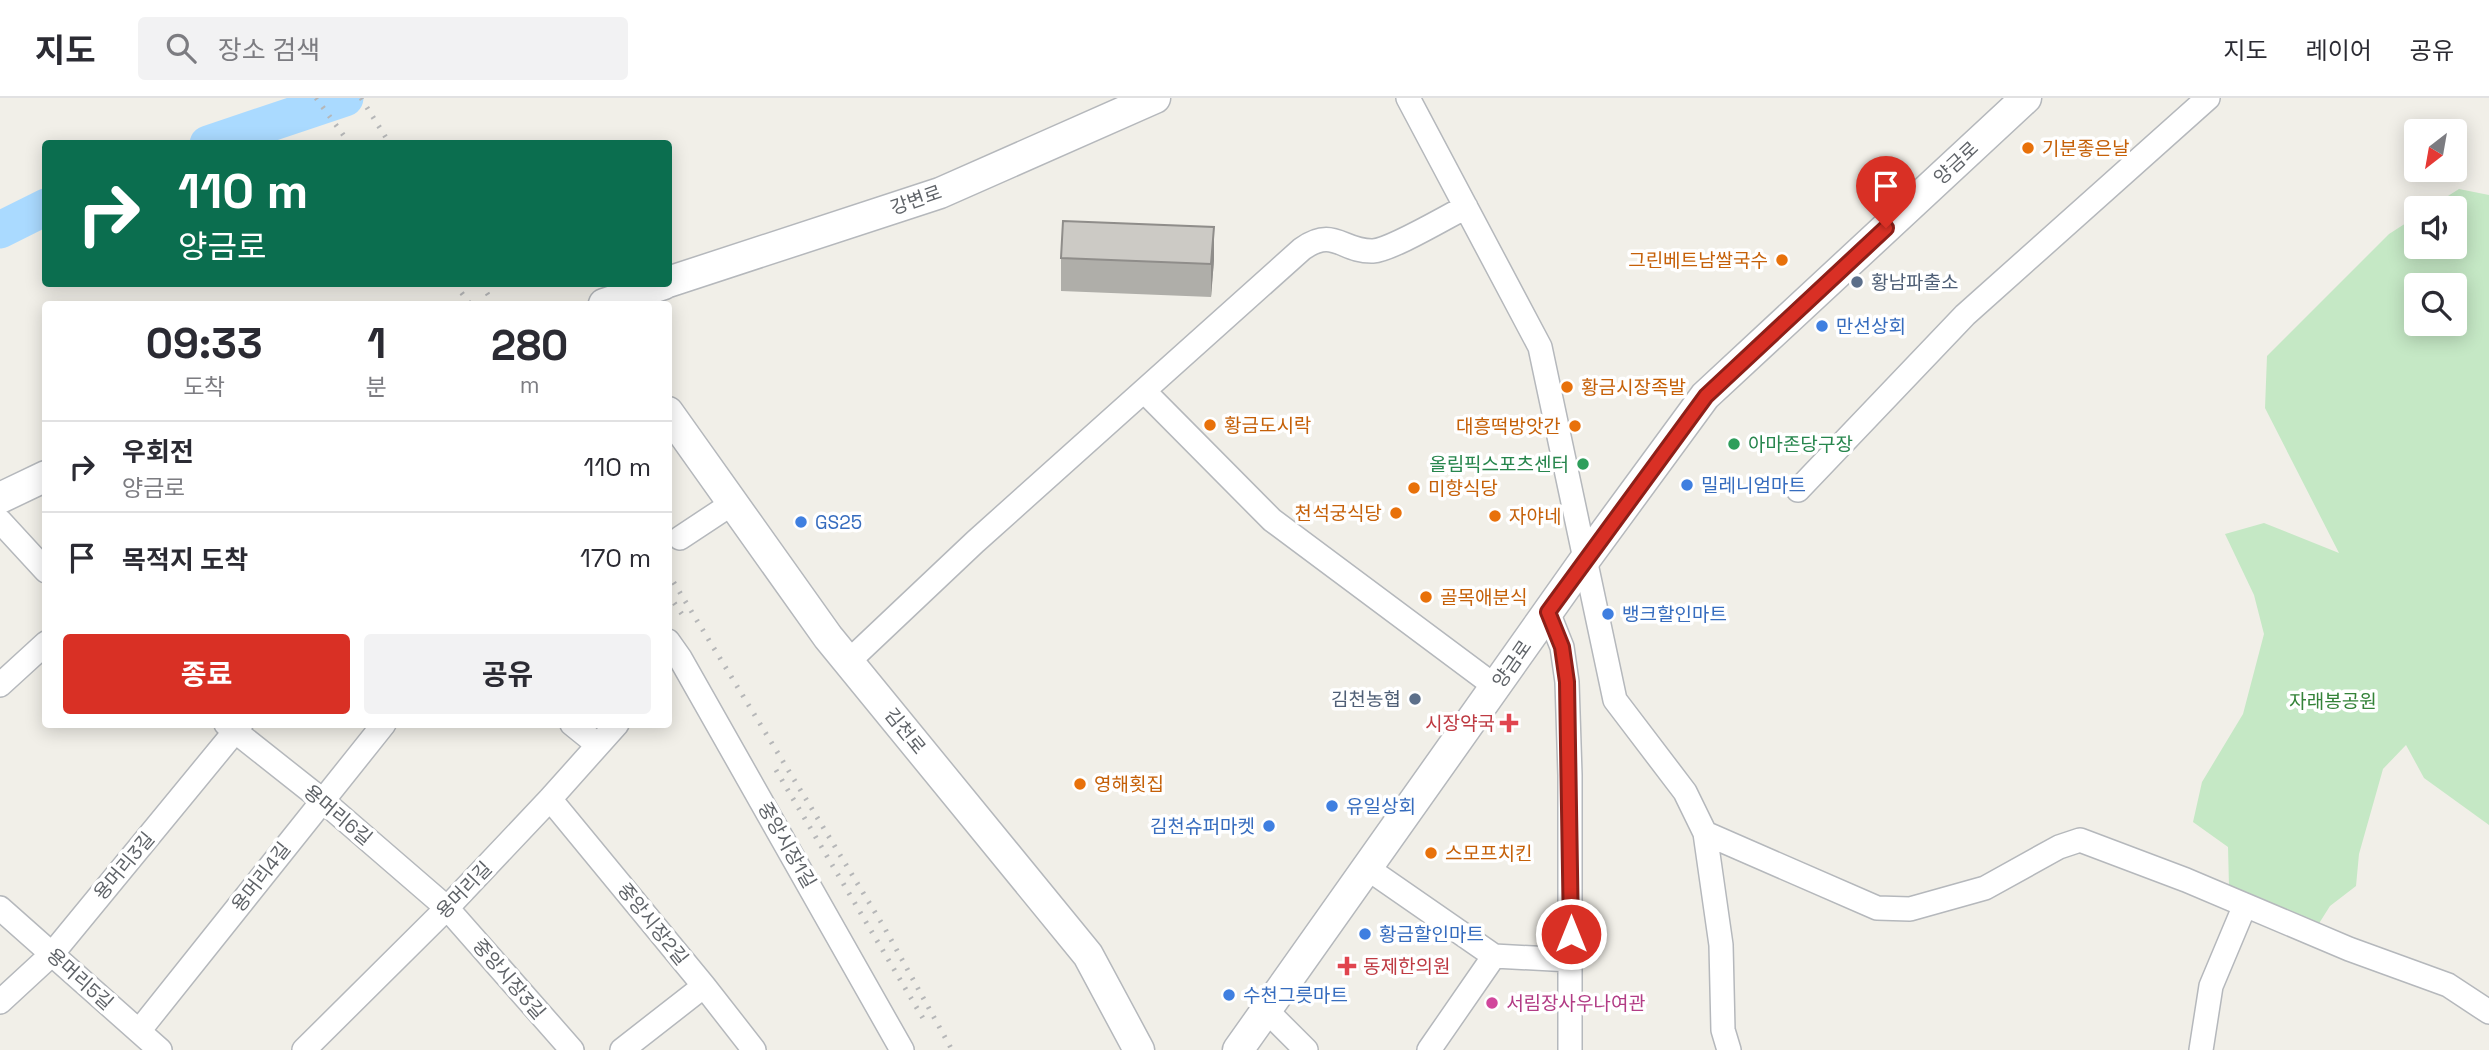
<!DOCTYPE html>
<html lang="ko">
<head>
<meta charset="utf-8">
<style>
  :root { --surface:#fff; --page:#f2f2f3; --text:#2b2b33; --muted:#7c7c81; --line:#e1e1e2; --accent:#d93025 }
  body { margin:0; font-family:"Space Grotesk","Noto Sans KR",sans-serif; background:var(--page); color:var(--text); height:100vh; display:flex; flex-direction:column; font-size:26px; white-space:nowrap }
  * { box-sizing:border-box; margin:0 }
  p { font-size:23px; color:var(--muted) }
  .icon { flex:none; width:38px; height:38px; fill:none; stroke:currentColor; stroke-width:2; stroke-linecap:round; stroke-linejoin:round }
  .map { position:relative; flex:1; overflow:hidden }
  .details { position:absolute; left:42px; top:203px; width:630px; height:427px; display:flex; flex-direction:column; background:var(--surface); border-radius:7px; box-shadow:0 4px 18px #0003 }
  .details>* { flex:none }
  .top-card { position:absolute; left:42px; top:42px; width:630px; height:147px; border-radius:7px; box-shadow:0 4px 18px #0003; background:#0b6e4f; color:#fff; overflow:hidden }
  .needle { width:46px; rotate:211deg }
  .controls { position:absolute; left:2404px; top:21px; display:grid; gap:14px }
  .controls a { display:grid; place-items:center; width:63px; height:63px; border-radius:7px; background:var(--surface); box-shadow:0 4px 18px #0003; font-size:35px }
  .pin { position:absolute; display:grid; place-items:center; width:60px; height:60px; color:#fff; margin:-72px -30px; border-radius:50% 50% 50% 0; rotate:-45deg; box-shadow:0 0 7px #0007 }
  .pin .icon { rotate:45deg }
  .me { position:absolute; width:77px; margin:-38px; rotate:0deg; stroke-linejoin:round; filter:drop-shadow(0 0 5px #0008) }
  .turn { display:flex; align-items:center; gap:24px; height:147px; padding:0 21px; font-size:32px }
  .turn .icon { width:91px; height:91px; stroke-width:2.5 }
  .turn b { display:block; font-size:49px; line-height:60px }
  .eta { display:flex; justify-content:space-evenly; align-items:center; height:119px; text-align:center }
  .eta b { font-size:42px; font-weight:700; line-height:49px }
  .action { display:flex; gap:14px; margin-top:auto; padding:14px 21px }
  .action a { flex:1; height:80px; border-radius:7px; background:var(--accent); color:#fff; font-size:28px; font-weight:700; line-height:80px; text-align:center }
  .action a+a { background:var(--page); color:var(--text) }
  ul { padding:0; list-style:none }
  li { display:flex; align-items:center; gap:21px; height:91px; padding:0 21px; border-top:2px solid var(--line) }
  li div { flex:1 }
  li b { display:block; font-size:26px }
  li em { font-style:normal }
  header { display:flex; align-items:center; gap:42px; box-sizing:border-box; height:98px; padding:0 35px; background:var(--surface); border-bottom:2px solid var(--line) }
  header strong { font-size:33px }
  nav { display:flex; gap:38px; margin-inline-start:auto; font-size:24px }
  .search { width:490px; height:63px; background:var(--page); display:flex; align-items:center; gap:18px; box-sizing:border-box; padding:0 24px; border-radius:7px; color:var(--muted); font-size:26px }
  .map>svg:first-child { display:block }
  .green { fill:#c5e8c5; fill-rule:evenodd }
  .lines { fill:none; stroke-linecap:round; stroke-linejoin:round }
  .river { stroke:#aadaff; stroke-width:37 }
  .minor-casing { stroke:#b5b8bc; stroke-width:26 }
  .tertiary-casing { stroke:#b5b8bc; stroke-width:33 }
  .minor { stroke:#fff; stroke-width:23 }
  .tertiary { stroke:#fff; stroke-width:30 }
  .rail { stroke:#b6b7b8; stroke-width:5; stroke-dasharray:2 9; stroke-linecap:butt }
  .wall { fill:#afaea9 }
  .shaded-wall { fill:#8f8d8a }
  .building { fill:#cccac5; stroke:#8f8d8a; stroke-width:2 }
  .route-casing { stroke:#8d1f18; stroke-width:18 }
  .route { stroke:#d93025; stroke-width:12 }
  .food-dot { fill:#e8710a; stroke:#fff; stroke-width:2.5 }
  .service-dot { fill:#5c6f8a; stroke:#fff; stroke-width:2.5 }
  .shop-dot { fill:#3f7fe0; stroke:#fff; stroke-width:2.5 }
  .leisure-dot { fill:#2e9e5b; stroke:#fff; stroke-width:2.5 }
  .health-dot { fill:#e0444e; stroke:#fff; stroke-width:2.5 }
  .hotel-dot { fill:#d1479c; stroke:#fff; stroke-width:2.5 }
  .labels { text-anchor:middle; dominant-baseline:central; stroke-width:7; stroke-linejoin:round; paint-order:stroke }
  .food-label { font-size:19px; fill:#c56008; stroke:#fff; text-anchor:start }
  .street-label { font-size:19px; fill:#5f6368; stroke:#fff }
  .service-label { font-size:19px; fill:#4e5e75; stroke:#fff; text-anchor:start }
  .shop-label { font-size:19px; fill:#366cbe; stroke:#fff; text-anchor:start }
  .leisure-label { font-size:19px; fill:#27864d; stroke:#fff; text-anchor:start }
  .park-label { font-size:19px; fill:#348238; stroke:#fff }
  .health-label { font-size:19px; fill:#be3a42; stroke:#fff; text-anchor:end }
  .hotel-label { font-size:19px; fill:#b23c85; stroke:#fff; text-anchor:start }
</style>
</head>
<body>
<header>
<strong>지도</strong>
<div class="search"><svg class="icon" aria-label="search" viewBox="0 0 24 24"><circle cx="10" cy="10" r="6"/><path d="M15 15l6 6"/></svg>장소 검색</div>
<nav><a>지도</a><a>레이어</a><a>공유</a></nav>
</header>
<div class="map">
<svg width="2489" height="952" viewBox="0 0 2489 952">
  <rect width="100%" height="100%" fill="#f1efe8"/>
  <path class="green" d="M2459,91l30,6v630l-65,-47 -18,-33 -23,24 -24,85 -3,32 -26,20 -12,19 -89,-38 -1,-40 -35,-25 9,-40 41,-68 21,-80 -10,-39 -29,-61 39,-11 75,30 -74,-145 2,-52 122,-122 28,-18v31h38v-39h-26zM2417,187h38v39h-38z"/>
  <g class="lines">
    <path class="river" d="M208,46l137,-46
      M0,132l46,-23"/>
    <g class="minor-casing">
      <path id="minor" d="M1408,0l132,249 75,353 70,92 20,41 16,112 2,85 6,20
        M1144,293l128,129 224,167
        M1798,392l167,-175 243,-217
        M0,423l46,50
        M680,440l53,-35
        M1548,514l14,35 5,35 3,93v275
        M668,543l12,17 222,392
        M848,564l127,-120 327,-293c32,-23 40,3 71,2 18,-1 73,-34 93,-44
        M0,587l46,-42
        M226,626l96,76 125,108 125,142
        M572,626l26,21
        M550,701l154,187 50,64
        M1705,735l172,75 33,1 75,-21 74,-41 21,-7 106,40 163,69 99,36 41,27
        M1367,770l127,88 77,4
        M0,810l160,142
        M0,904l52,-48 189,-230
        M1266,912l40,40
        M139,933l245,-307
        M304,952l143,-142 103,-109 67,-75
        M622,952l82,-64
        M1429,952l65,-94
        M2201,952l10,-64 34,-81"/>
    </g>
    <g class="tertiary-casing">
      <path id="tertiary" d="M668,184l272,-89 215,-95
        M604,206l60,-20
        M668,314l160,225 260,318 51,95
        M0,400l46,-22
        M1238,952l346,-489 121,-165 321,-298"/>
    </g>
    <use href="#minor" class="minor"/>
    <use href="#tertiary" class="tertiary"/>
    <path class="rail" d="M316,0l34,46
      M361,0l29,46
      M455,186l15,20
      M481,186l13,20
      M668,475l216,354 68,123
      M668,496l16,23
      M776,672l148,250"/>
  </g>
  <path class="wall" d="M1061,160l153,2 -3,37 -150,-6z"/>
  <path class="shaded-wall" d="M1214,129v33l-3,37v-33z"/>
  <path class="building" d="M1063,123l151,6 -3,37 -150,-6z"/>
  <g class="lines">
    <g class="route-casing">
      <path id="route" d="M1571,836l-4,-252 -5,-35 -14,-35 158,-216 180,-168"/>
    </g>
    <use href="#route" class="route"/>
  </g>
  <g class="food-dot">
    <circle cx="2028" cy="50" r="7"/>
    <circle cx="1782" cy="162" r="7"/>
    <circle cx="1567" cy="289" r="7"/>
    <circle cx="1210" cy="327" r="7"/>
    <circle cx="1575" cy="328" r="7"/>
    <circle cx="1414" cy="390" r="7"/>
    <circle cx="1396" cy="415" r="7"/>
    <circle cx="1495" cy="418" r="7"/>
    <circle cx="1426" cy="499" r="7"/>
    <circle cx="1080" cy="686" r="7"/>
    <circle cx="1431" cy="755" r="7"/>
  </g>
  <g class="service-dot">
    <circle cx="1857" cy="184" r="7"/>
    <circle cx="1415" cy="601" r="7"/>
  </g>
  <g class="shop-dot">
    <circle cx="1822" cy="228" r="7"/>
    <circle cx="1687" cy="387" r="7"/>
    <circle cx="801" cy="424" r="7"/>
    <circle cx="1608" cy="516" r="7"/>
    <circle cx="1332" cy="708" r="7"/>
    <circle cx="1269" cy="728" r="7"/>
    <circle cx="1365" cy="836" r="7"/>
    <circle cx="1229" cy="897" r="7"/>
  </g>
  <g class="leisure-dot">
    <circle cx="1734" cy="346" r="7"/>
    <circle cx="1583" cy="366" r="7"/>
  </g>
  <g class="health-dot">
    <path d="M1505.5 614.5h7v7h7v7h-7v7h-7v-7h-7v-7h7z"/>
    <path d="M1343.5 857.5h7v7h7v7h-7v7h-7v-7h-7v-7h7z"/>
  </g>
  <circle class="hotel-dot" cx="1492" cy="905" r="7"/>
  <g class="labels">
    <g class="food-label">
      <text x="2042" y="50">기분좋은날</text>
      <text x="1768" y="162" text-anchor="end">그린베트남쌀국수</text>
      <text x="1581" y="289">황금시장족발</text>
      <text x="1224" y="327">황금도시락</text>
      <text x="1561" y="328" text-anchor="end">대흥떡방앗간</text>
      <text x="1428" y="390">미향식당</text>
      <text x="1382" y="415" text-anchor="end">천석궁식당</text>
      <text x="1509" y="418">자야네</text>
      <text x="1440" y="499">골목애분식</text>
      <text x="1094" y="686">영해횟집</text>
      <text x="1445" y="755">스모프치킨</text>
    </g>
    <g class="street-label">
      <text transform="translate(1956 65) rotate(-43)">양금로</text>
      <text transform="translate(916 102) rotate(-19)">강변로</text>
      <text transform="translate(1512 566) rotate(-55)">양금로</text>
      <text transform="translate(905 633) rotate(51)">김천로</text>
      <text transform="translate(338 717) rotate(40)">용머리6길</text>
      <text transform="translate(787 747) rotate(60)">중앙시장1길</text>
      <text transform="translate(124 768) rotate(-50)">용머리3길</text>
      <text transform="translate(261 779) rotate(-52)">용머리4길</text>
      <text transform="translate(464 792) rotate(-46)">용머리길</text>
      <text transform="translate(653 826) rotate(51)">중앙시장2길</text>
      <text transform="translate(80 881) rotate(42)">용머리5길</text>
      <text transform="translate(509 881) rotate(49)">중앙시장3길</text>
    </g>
    <g class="service-label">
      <text x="1871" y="184">황남파출소</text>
      <text x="1401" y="601" text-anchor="end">김천농협</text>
    </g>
    <g class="shop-label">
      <text x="1836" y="228">만선상회</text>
      <text x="1701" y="387">밀레니엄마트</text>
      <text x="815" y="424">GS25</text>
      <text x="1622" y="516">뱅크할인마트</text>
      <text x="1346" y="708">유일상회</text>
      <text x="1255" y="728" text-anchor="end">김천슈퍼마켓</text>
      <text x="1379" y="836">황금할인마트</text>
      <text x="1243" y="897">수천그릇마트</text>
    </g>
    <g class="leisure-label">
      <text x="1748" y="346">아마존당구장</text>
      <text x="1569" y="366" text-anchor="end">올림픽스포츠센터</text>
    </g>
    <g class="park-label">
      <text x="2333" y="603">자래봉공원</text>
    </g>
    <g class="health-label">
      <text x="1495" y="625">시장약국</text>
      <text x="1363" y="868" text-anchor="start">동제한의원</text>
    </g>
    <g class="hotel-label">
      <text x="1506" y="905">서림장사우나여관</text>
    </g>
  </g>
</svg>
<div class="controls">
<a><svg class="needle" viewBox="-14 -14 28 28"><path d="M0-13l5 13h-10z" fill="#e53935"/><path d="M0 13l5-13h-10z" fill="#7c7c81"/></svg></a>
<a><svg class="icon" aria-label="sound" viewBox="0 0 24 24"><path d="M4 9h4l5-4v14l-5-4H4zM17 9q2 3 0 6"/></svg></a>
<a><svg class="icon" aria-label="search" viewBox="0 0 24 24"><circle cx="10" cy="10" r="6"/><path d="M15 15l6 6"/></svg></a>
</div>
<div class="pin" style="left:1886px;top:130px;background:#d93025"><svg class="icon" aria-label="arrive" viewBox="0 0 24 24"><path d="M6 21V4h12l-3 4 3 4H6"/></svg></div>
<svg class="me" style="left:1571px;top:836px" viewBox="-20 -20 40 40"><circle r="17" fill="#d93025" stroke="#fff" stroke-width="3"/><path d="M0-11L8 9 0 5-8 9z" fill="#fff"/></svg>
<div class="top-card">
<div class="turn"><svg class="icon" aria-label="right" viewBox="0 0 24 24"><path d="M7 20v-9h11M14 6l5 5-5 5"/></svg><div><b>110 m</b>양금로</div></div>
</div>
<section class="details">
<div class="eta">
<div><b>09:33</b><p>도착</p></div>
<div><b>1</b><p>분</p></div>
<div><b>280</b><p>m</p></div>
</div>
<ul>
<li><svg class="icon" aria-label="right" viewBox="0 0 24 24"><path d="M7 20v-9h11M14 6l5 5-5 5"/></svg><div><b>우회전</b><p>양금로</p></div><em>110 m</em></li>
<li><svg class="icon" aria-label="arrive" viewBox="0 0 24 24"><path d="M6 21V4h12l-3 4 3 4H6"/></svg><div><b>목적지 도착</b></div><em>170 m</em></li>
</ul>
<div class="action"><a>종료</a><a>공유</a></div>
</section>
</div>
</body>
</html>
